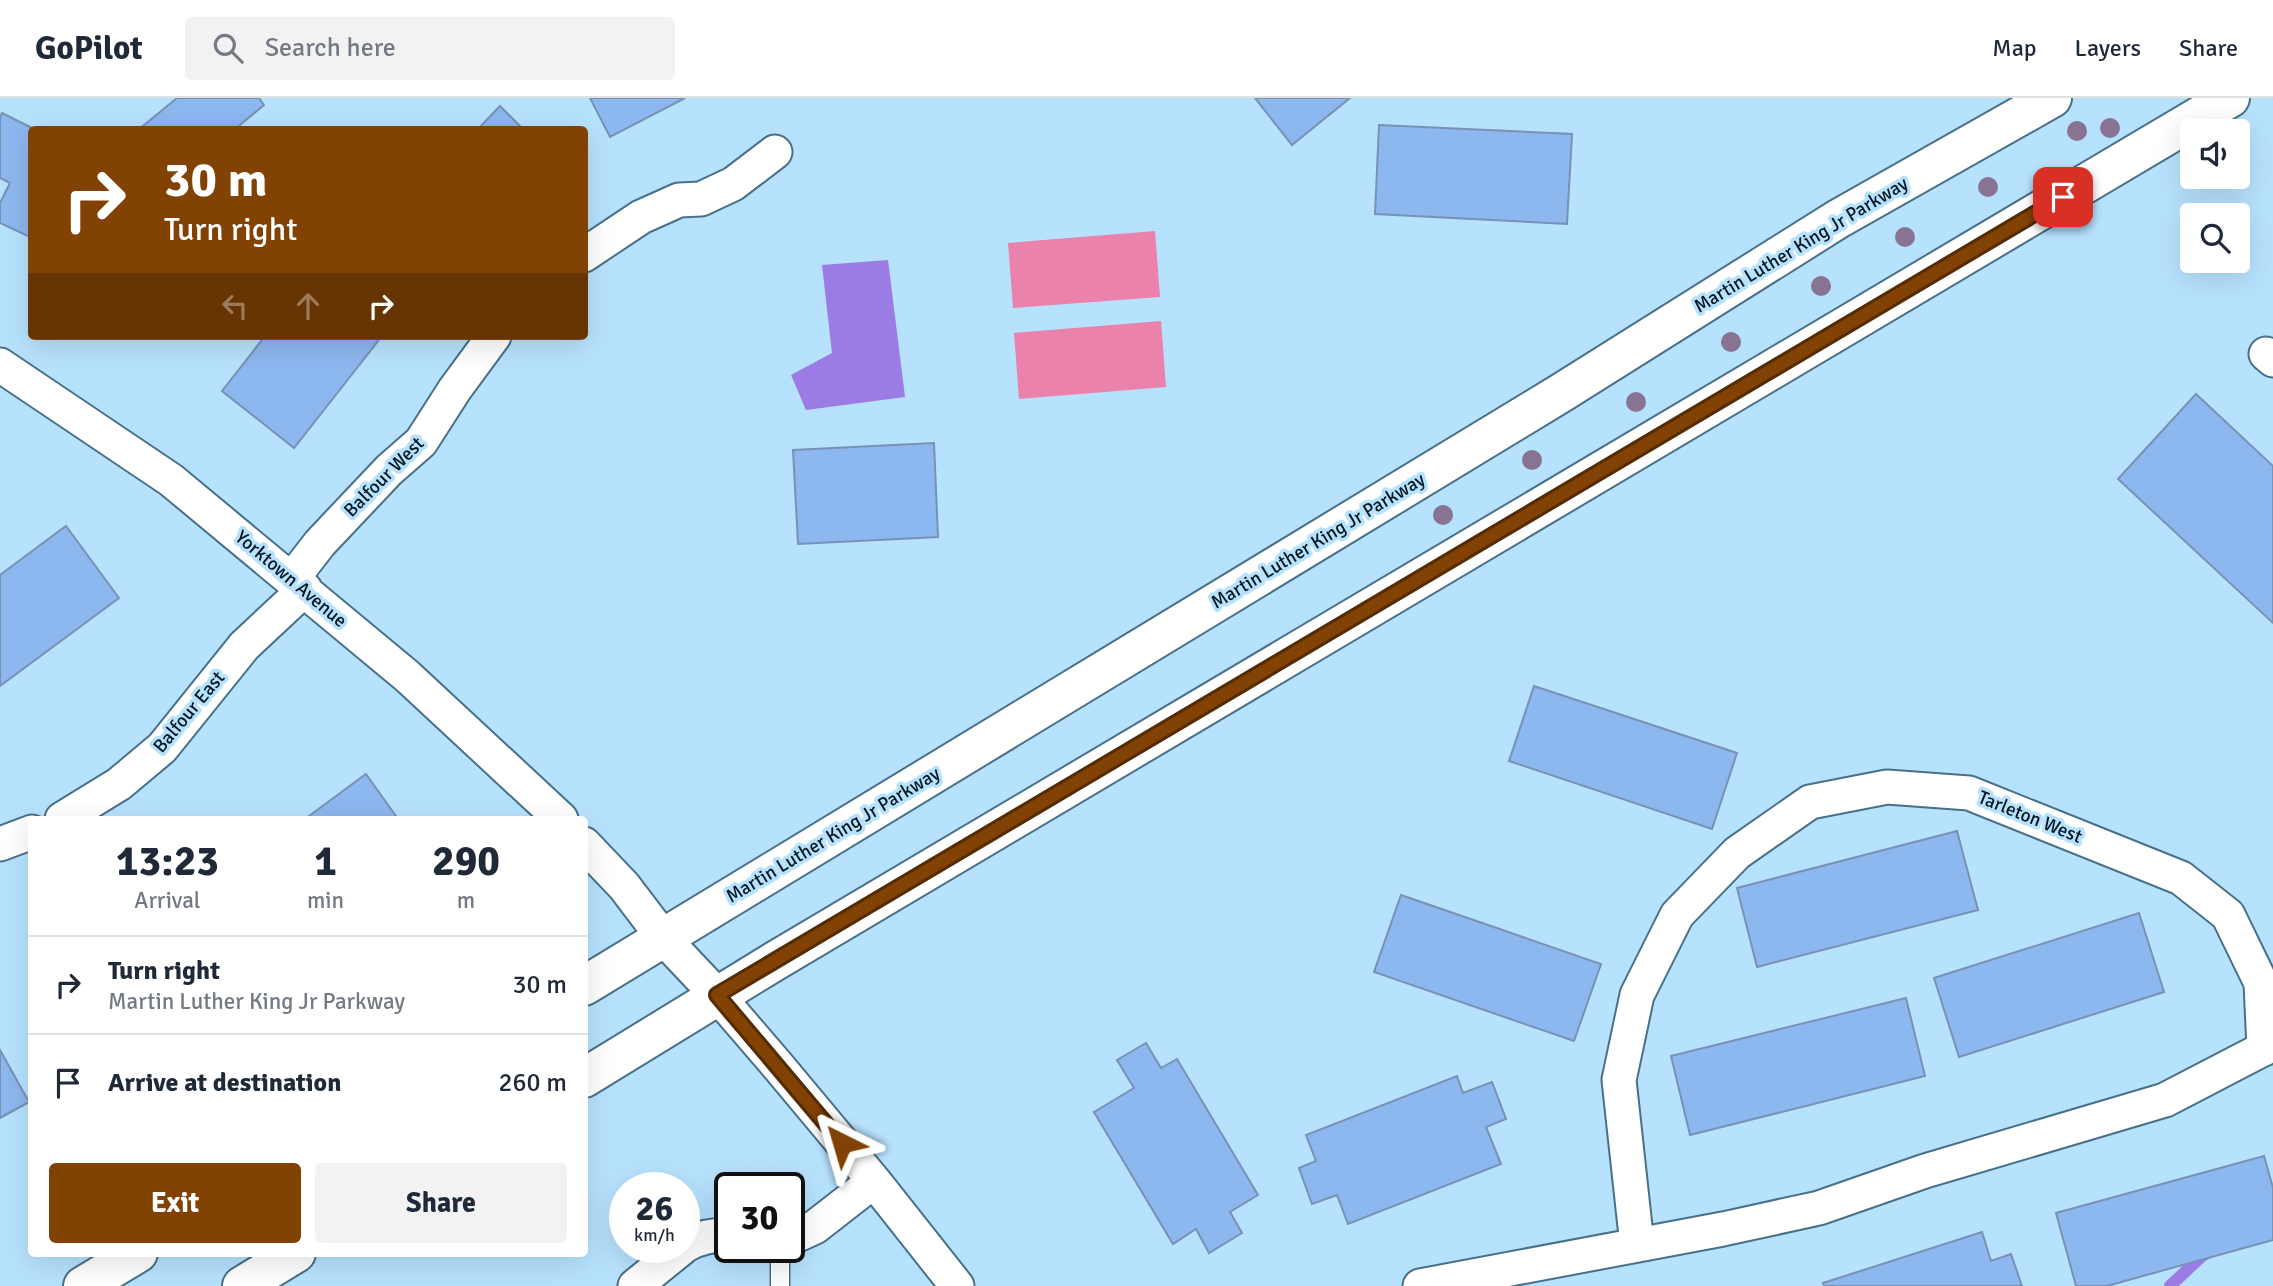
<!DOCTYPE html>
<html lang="en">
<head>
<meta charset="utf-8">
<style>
  :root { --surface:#fff; --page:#f2f2f3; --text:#1f2937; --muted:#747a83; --line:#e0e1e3; --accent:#814204 }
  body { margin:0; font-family:Signika,sans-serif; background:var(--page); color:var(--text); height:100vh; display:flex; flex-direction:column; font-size:26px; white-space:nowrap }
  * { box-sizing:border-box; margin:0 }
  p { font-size:23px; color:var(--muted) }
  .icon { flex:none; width:38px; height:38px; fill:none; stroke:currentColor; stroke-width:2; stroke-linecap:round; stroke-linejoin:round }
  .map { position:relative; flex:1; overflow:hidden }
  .panel { position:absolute; left:28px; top:718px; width:560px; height:441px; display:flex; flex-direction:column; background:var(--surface); border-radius:7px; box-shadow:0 7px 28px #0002 }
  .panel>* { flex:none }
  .hud { position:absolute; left:28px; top:28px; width:560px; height:214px; border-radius:7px; box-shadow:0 7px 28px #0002; background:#814204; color:#fff; overflow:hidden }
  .fabs { position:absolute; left:2180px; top:21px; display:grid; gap:14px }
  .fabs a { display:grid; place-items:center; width:70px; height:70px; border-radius:7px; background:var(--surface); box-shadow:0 7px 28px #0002; font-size:35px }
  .speed { position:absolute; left:609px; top:1074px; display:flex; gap:14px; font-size:35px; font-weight:700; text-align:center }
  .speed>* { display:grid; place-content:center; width:91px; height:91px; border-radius:50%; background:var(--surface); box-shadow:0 7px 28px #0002; line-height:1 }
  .speed small { font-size:18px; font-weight:400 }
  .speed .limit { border:4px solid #111; border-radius:10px; background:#fff; color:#111 }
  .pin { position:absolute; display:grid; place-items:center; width:60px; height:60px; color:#fff; margin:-30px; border-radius:14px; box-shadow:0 4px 10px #0006 }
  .me { position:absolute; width:77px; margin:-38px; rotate:320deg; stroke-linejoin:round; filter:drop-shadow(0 0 5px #0008) }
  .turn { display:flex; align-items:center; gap:24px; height:147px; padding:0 21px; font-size:32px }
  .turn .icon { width:91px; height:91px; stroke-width:2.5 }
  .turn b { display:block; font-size:49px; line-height:60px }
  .lanes { display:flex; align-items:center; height:66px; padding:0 21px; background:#0003; justify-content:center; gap:35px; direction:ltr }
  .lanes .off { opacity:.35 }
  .eta { display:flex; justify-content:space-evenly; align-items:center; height:119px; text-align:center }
  .eta b { font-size:42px; font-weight:700; line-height:49px }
  .cta { display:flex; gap:14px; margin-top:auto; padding:14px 21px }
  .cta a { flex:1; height:80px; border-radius:7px; background:var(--accent); color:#fff; font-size:28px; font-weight:700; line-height:80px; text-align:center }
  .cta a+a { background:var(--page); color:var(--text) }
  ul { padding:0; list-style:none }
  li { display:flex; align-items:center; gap:21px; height:98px; padding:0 21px; border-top:2px solid var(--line) }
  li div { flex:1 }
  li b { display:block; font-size:26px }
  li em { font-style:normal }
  header { display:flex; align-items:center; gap:42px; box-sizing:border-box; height:98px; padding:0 35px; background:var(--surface); border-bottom:2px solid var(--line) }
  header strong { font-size:33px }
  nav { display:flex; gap:38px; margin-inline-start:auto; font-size:24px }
  .search { width:490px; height:63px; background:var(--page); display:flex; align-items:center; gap:18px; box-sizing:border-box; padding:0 24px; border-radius:7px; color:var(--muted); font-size:26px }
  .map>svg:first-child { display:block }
  .green { fill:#eb82ab }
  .water { fill:#9b7be4 }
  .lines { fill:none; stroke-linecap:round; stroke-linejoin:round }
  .stream { stroke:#9b7be4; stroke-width:12 }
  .building { fill:#8db7ef; stroke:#7891b4; stroke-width:2 }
  .service-casing { stroke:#487088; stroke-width:21 }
  .minor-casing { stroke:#487088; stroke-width:37 }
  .primary-casing { stroke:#487088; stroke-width:42 }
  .service { stroke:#fff; stroke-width:18 }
  .minor { stroke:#fff; stroke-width:33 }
  .primary { stroke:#fff; stroke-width:38 }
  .tree { fill:#887392 }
  .route-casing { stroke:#542b03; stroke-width:18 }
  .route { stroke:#814204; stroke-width:12 }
  .labels { text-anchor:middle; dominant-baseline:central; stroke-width:7; stroke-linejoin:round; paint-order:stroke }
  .street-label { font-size:19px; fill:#061720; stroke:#b7e2fe }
</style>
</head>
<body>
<header>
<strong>GoPilot</strong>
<div class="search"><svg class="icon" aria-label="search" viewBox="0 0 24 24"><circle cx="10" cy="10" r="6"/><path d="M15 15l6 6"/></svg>Search here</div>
<nav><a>Map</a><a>Layers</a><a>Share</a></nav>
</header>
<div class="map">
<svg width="2273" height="1188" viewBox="0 0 2273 1188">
  <rect width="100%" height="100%" fill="#b7e2fe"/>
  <path class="green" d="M1155,133l5,66 -147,11 -5,-65z
    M1161,223l5,66 -147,12 -5,-66z"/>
  <path class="water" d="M888,162l17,137 -99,13 -15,-35 41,-22 -10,-88z"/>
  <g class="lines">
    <path class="stream" d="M2170,1188l32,-30 7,-4"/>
  </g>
  <path class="building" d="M177,0h82l5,7 -30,25h-88l-3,-4z
    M590,0h95l-75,39z
    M1255,0h95l-58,47z
    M500,8l24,24h-47z
    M2,15l34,17h-4v108l-32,-15v-20l10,-20 -10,-5v-61z
    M1379,27l193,9 -5,90 -192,-10z
    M265,238h117l-88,112 -72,-57z
    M2196,296l77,72v157l-155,-144z
    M934,345l4,94 -140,7 -5,-94z
    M66,428l53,72 -119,88v-111z
    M1534,588l203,67 -25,76 -203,-68z
    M366,676l32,45h-93z
    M1957,733l21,79 -221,57 -20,-79z
    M1401,797l200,69 -27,77 -200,-69z
    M2139,815l25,79 -205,65 -25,-79z
    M1906,900l19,78 -235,59 -19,-79z
    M1146,945l15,25 16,-9 81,136 -28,17 12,21 -33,20 -13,-24 -23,15 -79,-132 40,-24 -17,-28z
    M0,952l29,52 -29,16z
    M1457,978l6,17 29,-11 14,37 -20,8 15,37 -153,60 -11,-29 -25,9 -13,-36 17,-7 -10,-26z
    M2264,1058l9,32v52l-166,46h-31l-20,-73z
    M1982,1134l9,29 20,-7 11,32h-198l-1,-3z"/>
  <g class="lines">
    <g class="service-casing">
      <path id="service" d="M780,1150v38"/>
    </g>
    <g class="minor-casing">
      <path id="minor" d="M584,157l57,-38 38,-17 22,-1 32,-15 42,-32
        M2266,256l7,6
        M0,267l171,115 236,196 154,143
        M292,481l28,-36 69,-73 32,-28 34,-53 39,-53
        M62,721l57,-35 43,-36 82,-102 61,-57
        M0,746l32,-12
        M584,746l40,42 41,54 52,55 61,71 96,115 83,105
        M789,1141l26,-12 59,-46
        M1637,1147l-18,-165 18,-85 40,-80 60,-62 73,-51 77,-15 82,6 212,85 47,37 33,68 3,66
        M684,1148c15,-9 29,-11 46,-11
        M635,1188l47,-38
        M1420,1188l303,-57 96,-21 106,-37 240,-71 108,-56"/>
    </g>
    <g class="primary-casing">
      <path id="primary" d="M584,888l977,-593 277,-174 214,-121
        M584,980l191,-117 1455,-863
        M83,1188l55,-33
        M242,1188l54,-33"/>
    </g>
    <use href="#service" class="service"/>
    <use href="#minor" class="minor"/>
    <use href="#primary" class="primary"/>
  </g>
  <g class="tree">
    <circle cx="2110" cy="30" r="10"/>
    <circle cx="2077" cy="33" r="10"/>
    <circle cx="1988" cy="89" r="10"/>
    <circle cx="1905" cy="139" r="10"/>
    <circle cx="1821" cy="188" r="10"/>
    <circle cx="1731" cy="244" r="10"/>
    <circle cx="1636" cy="304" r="10"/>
    <circle cx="1532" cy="362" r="10"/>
    <circle cx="1443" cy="417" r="10"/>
  </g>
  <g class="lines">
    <g class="route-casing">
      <path id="route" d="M842,1045l-125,-148 1346,-798"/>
    </g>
    <use href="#route" class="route"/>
  </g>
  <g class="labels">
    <g class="street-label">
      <text transform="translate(1801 147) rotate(-31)">Martin Luther King Jr Parkway</text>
      <text transform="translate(384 379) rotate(-45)">Balfour West</text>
      <text transform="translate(1318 443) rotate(-31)">Martin Luther King Jr Parkway</text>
      <text transform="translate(291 481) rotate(40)">Yorktown Avenue</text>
      <text transform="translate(189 614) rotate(-50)">Balfour East</text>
      <text transform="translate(2030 719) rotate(22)">Tarleton West</text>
      <text transform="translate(833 737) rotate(-31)">Martin Luther King Jr Parkway</text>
    </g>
  </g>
</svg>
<div class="fabs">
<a><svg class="icon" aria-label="sound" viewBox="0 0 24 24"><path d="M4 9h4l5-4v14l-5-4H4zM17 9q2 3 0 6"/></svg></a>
<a><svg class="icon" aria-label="search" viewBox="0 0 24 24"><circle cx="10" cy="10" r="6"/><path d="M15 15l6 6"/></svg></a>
</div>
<div class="speed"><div>26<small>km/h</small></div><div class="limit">30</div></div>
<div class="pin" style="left:2063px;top:99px;background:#d93025"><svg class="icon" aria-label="arrive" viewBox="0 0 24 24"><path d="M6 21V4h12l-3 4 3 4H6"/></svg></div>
<svg class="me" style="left:842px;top:1045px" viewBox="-20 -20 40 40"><path d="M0-17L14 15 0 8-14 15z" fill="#814204" stroke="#fff" stroke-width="4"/></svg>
<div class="hud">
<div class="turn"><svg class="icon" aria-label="right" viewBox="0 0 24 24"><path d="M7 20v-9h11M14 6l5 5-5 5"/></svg><div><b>30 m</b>Turn right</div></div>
<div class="lanes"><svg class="icon off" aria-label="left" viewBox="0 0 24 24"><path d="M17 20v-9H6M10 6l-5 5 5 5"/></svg><svg class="icon off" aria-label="ahead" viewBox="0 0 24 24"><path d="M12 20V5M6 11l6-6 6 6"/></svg><svg class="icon" aria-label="right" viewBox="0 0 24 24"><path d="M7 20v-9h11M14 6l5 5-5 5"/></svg></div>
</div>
<section class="panel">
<div class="eta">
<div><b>13:23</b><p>Arrival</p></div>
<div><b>1</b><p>min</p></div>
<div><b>290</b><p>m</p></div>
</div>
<ul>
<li><svg class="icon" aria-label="right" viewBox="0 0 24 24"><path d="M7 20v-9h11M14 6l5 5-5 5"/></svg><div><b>Turn right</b><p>Martin Luther King Jr Parkway</p></div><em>30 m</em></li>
<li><svg class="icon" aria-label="arrive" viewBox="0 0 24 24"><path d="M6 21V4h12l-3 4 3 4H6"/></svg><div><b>Arrive at destination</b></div><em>260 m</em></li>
</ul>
<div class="cta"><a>Exit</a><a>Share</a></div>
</section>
</div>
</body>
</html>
